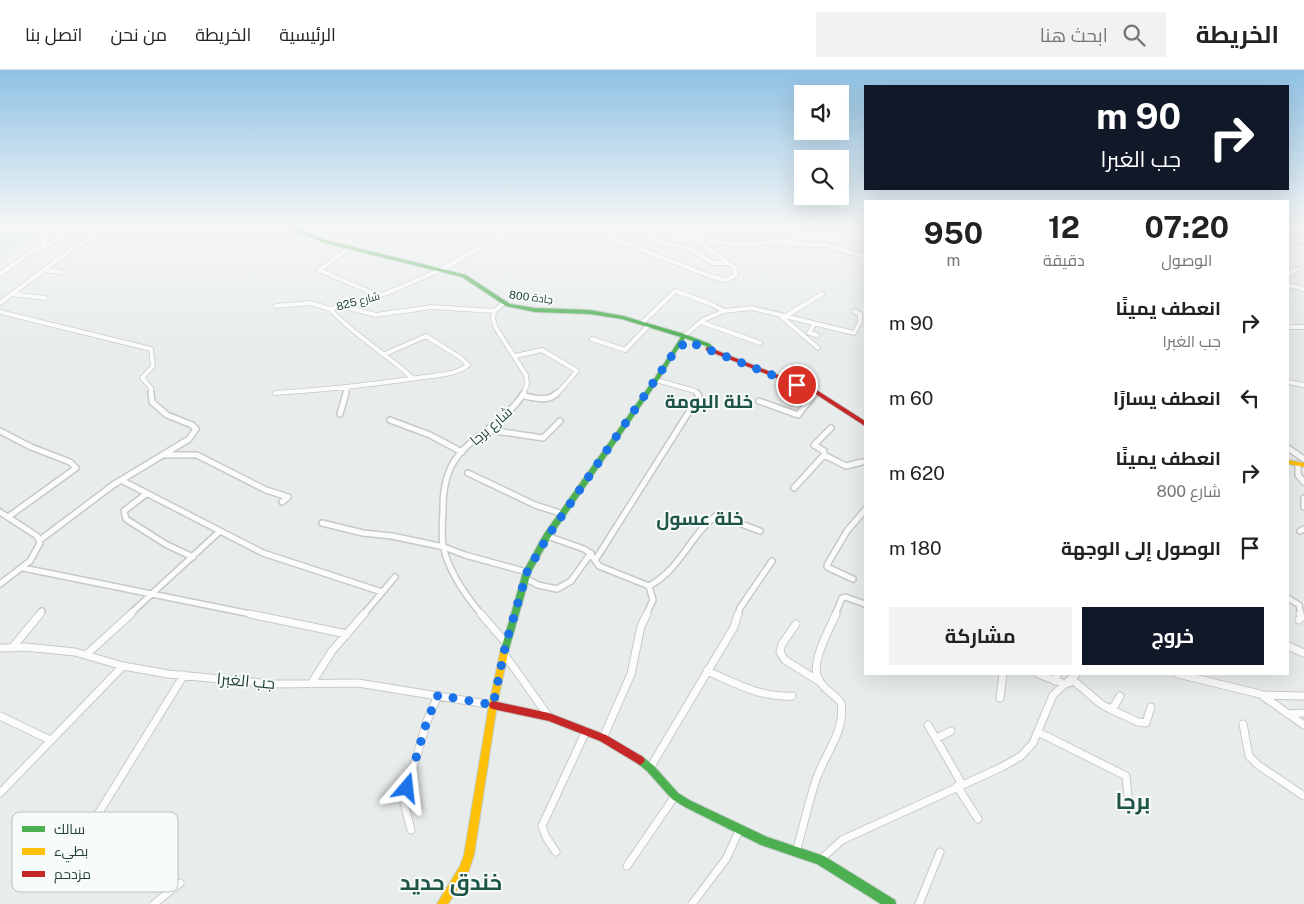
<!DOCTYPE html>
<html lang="ar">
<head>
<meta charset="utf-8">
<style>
  :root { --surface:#fff; --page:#f2f2f2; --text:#222; --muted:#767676; --line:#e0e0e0; --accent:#111827 }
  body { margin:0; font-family:"Public Sans",Cairo,sans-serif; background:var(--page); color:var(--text); direction:rtl; height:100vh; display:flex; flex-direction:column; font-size:19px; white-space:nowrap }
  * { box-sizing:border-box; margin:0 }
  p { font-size:16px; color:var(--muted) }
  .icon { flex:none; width:28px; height:28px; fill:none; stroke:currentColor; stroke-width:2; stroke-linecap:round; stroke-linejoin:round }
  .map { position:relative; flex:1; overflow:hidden; direction:ltr }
  .side { position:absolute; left:864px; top:130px; width:425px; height:475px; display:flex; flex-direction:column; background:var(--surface); border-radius:0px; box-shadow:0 5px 20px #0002; direction:rtl }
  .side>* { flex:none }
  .top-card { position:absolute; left:864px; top:15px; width:425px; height:105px; border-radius:0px; box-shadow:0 5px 20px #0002; direction:rtl; background:#111827; color:#fff; overflow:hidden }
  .tools { position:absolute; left:794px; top:15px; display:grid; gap:10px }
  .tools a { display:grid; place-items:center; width:55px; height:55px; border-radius:0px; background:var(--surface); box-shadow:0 5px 20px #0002; font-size:25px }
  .pin { position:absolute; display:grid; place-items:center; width:42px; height:42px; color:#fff; margin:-21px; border:2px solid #fff; border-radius:50%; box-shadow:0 1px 5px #0007 }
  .me { position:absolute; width:55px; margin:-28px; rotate:17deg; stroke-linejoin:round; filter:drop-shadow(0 0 4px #0008) }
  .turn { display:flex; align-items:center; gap:18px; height:105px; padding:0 25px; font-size:22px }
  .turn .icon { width:65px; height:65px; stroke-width:2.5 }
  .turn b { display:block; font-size:35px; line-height:42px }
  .eta { display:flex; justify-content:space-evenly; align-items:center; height:85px; text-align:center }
  .eta b { font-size:30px; font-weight:700; line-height:35px }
  .primary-button { display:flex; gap:10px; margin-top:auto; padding:10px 25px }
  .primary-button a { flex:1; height:58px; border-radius:0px; background:var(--accent); color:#fff; font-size:20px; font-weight:700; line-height:58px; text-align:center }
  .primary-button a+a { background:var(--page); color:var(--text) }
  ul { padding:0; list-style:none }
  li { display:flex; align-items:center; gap:15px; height:75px; padding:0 25px }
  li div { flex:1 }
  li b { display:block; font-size:19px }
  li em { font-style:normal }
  header { display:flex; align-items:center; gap:30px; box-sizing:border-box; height:70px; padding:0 25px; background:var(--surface); border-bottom:1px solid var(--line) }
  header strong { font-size:24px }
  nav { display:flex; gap:28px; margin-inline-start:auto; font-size:18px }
  .search { width:350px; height:45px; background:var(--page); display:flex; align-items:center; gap:12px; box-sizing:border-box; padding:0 18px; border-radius:0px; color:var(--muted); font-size:19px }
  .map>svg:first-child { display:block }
  .green { fill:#d1e6d8 }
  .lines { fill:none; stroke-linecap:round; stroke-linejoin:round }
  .street-far2-casing { stroke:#c5cac8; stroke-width:5.5 }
  .street-far1-casing { stroke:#c5cac8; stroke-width:8 }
  .street-casing { stroke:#c5cac8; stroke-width:9 }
  .fast-casing { stroke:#c3cbc8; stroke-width:2 }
  .slow-casing { stroke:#c3cbc8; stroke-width:2 }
  .jam-casing { stroke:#c3cbc8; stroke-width:2 }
  .street-far2 { stroke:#fcfcfc; stroke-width:4 }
  .street-far1 { stroke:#fcfcfc; stroke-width:5 }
  .street { stroke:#fcfcfc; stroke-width:7 }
  .fast { fill:#4caf50; fill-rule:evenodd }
  .slow { fill:#ffc107; fill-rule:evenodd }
  .jam { fill:#c62828; fill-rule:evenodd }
  .route { stroke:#1a73e8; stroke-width:9; stroke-dasharray:0 16.2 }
  .labels { text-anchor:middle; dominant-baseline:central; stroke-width:4; stroke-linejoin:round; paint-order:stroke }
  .far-street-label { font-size:11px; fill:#24423a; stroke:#f7fbf9 }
  .street-label { font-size:14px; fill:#24423a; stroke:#f7fbf9 }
  .near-street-label { font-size:16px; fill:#24423a; stroke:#f7fbf9 }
  .district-label { font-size:19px; font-weight:bold; fill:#1f5548; stroke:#f7fbf9 }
  .near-district-label { font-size:22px; font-weight:bold; fill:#1f5548; stroke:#f7fbf9 }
  .key { fill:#f7fbf9; stroke:#b8c4c0; stroke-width:1 }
  .key-label { font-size:14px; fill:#24423a }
</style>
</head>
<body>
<header>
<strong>الخريطة</strong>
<div class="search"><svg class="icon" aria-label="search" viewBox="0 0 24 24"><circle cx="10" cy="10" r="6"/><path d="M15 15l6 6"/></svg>ابحث هنا</div>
<nav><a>الرئيسية</a><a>الخريطة</a><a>من نحن</a><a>اتصل بنا</a></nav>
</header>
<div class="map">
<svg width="1304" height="834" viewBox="0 0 1304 834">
  <rect width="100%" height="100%" fill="#e8edeb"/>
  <path class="green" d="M9,157h43l-10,4 -42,27v-26z"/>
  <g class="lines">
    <g class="street-far2-casing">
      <path id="street-far2" d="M482,157l23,6
        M599,157l-2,4 12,6 101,39 16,4 10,-5 -1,-7 -40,-30
        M623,157l41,16 24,5 25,15h15
        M656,157c30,10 61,18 92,17 17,0 34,-4 51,-5
        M791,157l6,5 2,7 66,1
        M0,159l3,-2
        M588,162l5,-5
        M845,168l1,-6 15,-1
        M780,173l46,2 39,12
        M39,178l15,-6 11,-8
        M350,178l-31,22 58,25
        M1297,178l7,-1
        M44,200l17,2
        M0,204l44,-31 4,-10 14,-6
        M1288,205l9,-6
        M1288,215l16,4
        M12,224l33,4
        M0,233l72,-54 45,-22
        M276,236l34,-3 20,6 57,-16 56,-24 71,-42
        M341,236l35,9 56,-8 62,4 9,-7
        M330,239c23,26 56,44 81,68
        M494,241l-1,8 3,9 30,47 1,9 -4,11
        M0,242l151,37 2,17 -11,12 9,10v7
        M782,247l36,31
        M784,247l38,-23
        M701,252l59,21
        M642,253l33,-32 34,12 15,8
        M814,254l-5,9 8,2
        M1288,257h16
        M684,266l19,-16 21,-9 28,-3 102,25 6,-11v-8l-6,-3
        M592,269l33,11 24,-25
        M515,286l27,-6 35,21 -21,24
        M656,310l39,11 3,4
        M1288,312l16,3
        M275,323c48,-3 94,-8 142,-15 16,-3 38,-2 51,-13l-7,-7 -35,-22 -41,18
        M345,325l2,-7
        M814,325l2,-3"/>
    </g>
    <g class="street-far1-casing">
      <path id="street-far1" d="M524,326c11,2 25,6 33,-3
        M759,331l39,14 17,-22
        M340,344l6,-21
        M390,350l40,15 32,17
        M489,360l54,8 17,-17
        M0,361l31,16 39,15 6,6 -68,49
        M1288,378l16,11
        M165,385h32l69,35 22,7 -6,5
        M824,385l22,11 16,-4
        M1298,394v11l6,7
        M468,403l67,32 28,9
        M121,410l142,73 119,39
        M794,418l30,-33v-4l-10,-6 17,-17
        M146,424l-22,17 2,8 41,26 26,12
        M1304,428v9
        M0,442l37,24 3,7 -10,18 -30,23
        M322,453l41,10 29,3 52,11 21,8 62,17
        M1300,461l4,-2
        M547,466l37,13 6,4 9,13 50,20
        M40,470l73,-55 76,-46 7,-10 -4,-4 -25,-10 -15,-13 -1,-9
        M596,489l103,-163 -2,-3
        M23,498l233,47
        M525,508l13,7 19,4 14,-8 20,-28
        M853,509l-26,-12v-2l20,-34 18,-21
        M1288,528l11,7 2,10
        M39,545l3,-4
        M129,545l91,-84
        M363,545l32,-38
        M482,545c-17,-20 -34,-44 -39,-70 -2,-13 0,-26 0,-38 0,-21 4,-41 20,-57 20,-20 45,-32 61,-57
        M646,545l7,-15 -4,-14c31,-16 41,-51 68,-71l43,16
        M738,545l2,-7 32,-47
        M835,545l7,-17 3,-1 20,7"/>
    </g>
    <g class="street-casing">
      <path id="street" d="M250,544l97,20
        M481,544l25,29
        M1299,550l2,-2 -1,-4
        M796,554l-14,20 -2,8 5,8 32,20
        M1288,576l16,7
        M0,578l25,-1 50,5 48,14 45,8 103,10 87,-1 135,22
        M12,578l28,-34
        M86,585l45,-41
        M505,585l44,62
        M707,601c28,12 54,27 85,25
        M1038,604l27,10 9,-3 27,23 9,5 5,-4 5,-9
        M1178,604l82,20 44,31
        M1055,611l3,-7
        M311,614l21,-33 32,-37
        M1263,625l41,1
        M1000,628l3,-24
        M1110,639l28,13 8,1 5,-16
        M1288,644l16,-1
        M0,646l50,24
        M1243,654l6,32 9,9 46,31
        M928,655l34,59
        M1038,662l88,44 3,30
        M603,668l28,-64 10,-48 6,-12
        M937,668l14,-7
        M650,698l84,-141 4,-13
        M957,716l21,33
        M0,723l123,-127
        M51,748l33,8 14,-12 86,-139
        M411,760l-7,-27 1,-7 22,-75 11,-26
        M556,782l-10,-15 -4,-11 44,-95
        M796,782c7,-24 12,-48 20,-72 8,-25 30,-49 25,-77 -6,-9 -17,-13 -22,-23 -10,-15 10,-50 17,-66
        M820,790l22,-20 160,-73 19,-11 12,-13 20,-48 23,-21
        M627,796l48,-70
        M154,834l26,-21
        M692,834l34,-45 14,-30
        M919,834l21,-52"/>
    </g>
    <g class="fast-casing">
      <path id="fast" d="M288,157h6l35,14 137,34 44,29 25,4 55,2 33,6 61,18 26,10 4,5 -1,1h-4l-3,-4 -21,-8 -27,43 -108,157 -19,34 -24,84 -3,1 -3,-1 -1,-3 23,-81 21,-38 110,-155 27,-42 -59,-18 -32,-5 -55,-2 -29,-6 -44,-29 -137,-34 -37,-15z
        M640,685l13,10 25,28 13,8 76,36 57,19 71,44 1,4h-15l-64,-40 -56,-19 -76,-38 -13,-8 -25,-28 -10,-8 -2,-3 2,-3z"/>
    </g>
    <g class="slow-casing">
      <path id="slow" d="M1288,390l16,3v4l-16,-3z
        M504,579l3,1 1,3 -11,52 -23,150 -6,18 -20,31h-11l23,-38 4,-11 25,-150 11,-52 1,-3z"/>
    </g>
    <g class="jam-casing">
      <path id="jam" d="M708,277l110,44 47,30v5l-51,-33 -108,-43v-2z
        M493,631l56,12 57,22 37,22 2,3 -2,3 -3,2 -40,-24 -51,-20 -56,-12 -3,-1 -1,-3 1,-3z"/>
    </g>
    <use href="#street-far2" class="street-far2"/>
    <use href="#street-far1" class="street-far1"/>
    <use href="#street" class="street"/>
    <use href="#fast" class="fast"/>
    <use href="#slow" class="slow"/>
    <use href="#jam" class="jam"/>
  </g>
  <linearGradient id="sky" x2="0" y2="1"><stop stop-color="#8fc1e3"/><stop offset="0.57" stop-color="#f5f7f6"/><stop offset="1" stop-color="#f5f7f6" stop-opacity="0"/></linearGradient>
  <rect width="1304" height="274" fill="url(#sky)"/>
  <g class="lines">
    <path class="route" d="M407,718l20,-67 11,-26 55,10 13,-62 21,-71 21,-36 125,-182 14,-13 110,44"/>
  </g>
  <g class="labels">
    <g class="far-street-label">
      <text transform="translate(531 227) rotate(7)">جادة 800</text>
      <text transform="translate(358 231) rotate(-15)">شارع 825</text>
    </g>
    <g class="street-label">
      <text transform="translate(491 356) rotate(-41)">شارع برجا</text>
    </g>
    <g class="near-street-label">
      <text transform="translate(246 611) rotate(5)">جب الغبرا</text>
    </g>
    <g class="district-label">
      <text x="709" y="331">خلة البومة</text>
      <text x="700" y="448">خلة عسول</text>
    </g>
    <g class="near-district-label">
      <text x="1133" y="731">برجا</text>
      <text x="451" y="812">خندق حديد</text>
    </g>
  </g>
  <rect x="12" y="742" width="166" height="80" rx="8" class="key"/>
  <rect x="22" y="756" width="23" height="6" fill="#4caf50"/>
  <rect x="22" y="778" width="23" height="7" fill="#ffc107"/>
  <rect x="22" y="801" width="23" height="6" fill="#c62828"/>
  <g class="key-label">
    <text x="54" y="764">سالك</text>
    <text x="54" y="786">بطيء</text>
    <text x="54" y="809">مزدحم</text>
  </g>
</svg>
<div class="tools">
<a><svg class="icon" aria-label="sound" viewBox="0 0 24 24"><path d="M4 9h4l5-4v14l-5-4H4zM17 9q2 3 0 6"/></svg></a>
<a><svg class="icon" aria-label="search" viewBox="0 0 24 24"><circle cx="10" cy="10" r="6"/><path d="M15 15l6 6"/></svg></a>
</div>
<div class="pin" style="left:797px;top:315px;background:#d93025"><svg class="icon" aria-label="arrive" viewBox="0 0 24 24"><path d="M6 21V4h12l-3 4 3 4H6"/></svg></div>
<svg class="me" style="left:407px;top:718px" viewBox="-20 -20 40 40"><path d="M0-17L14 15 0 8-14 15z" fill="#1a73e8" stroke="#fff" stroke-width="4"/></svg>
<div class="top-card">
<div class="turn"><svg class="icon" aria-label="right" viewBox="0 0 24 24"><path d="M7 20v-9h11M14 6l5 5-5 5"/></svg><div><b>90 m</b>جب الغبرا</div></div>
</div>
<section class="side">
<div class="eta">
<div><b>07:20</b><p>الوصول</p></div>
<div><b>12</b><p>دقيقة</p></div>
<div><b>950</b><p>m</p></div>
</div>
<ul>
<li><svg class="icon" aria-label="right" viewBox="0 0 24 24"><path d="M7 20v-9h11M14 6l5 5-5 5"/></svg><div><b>انعطف يمينًا</b><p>جب الغبرا</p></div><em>90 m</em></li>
<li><svg class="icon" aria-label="left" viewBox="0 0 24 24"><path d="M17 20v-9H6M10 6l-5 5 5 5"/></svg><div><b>انعطف يسارًا</b></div><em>60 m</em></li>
<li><svg class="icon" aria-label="right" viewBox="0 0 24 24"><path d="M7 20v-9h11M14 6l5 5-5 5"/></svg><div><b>انعطف يمينًا</b><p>شارع 800</p></div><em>620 m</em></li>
<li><svg class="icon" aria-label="arrive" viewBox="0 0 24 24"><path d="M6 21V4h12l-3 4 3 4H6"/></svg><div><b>الوصول إلى الوجهة</b></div><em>180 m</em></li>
</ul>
<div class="primary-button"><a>خروج</a><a>مشاركة</a></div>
</section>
</div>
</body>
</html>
